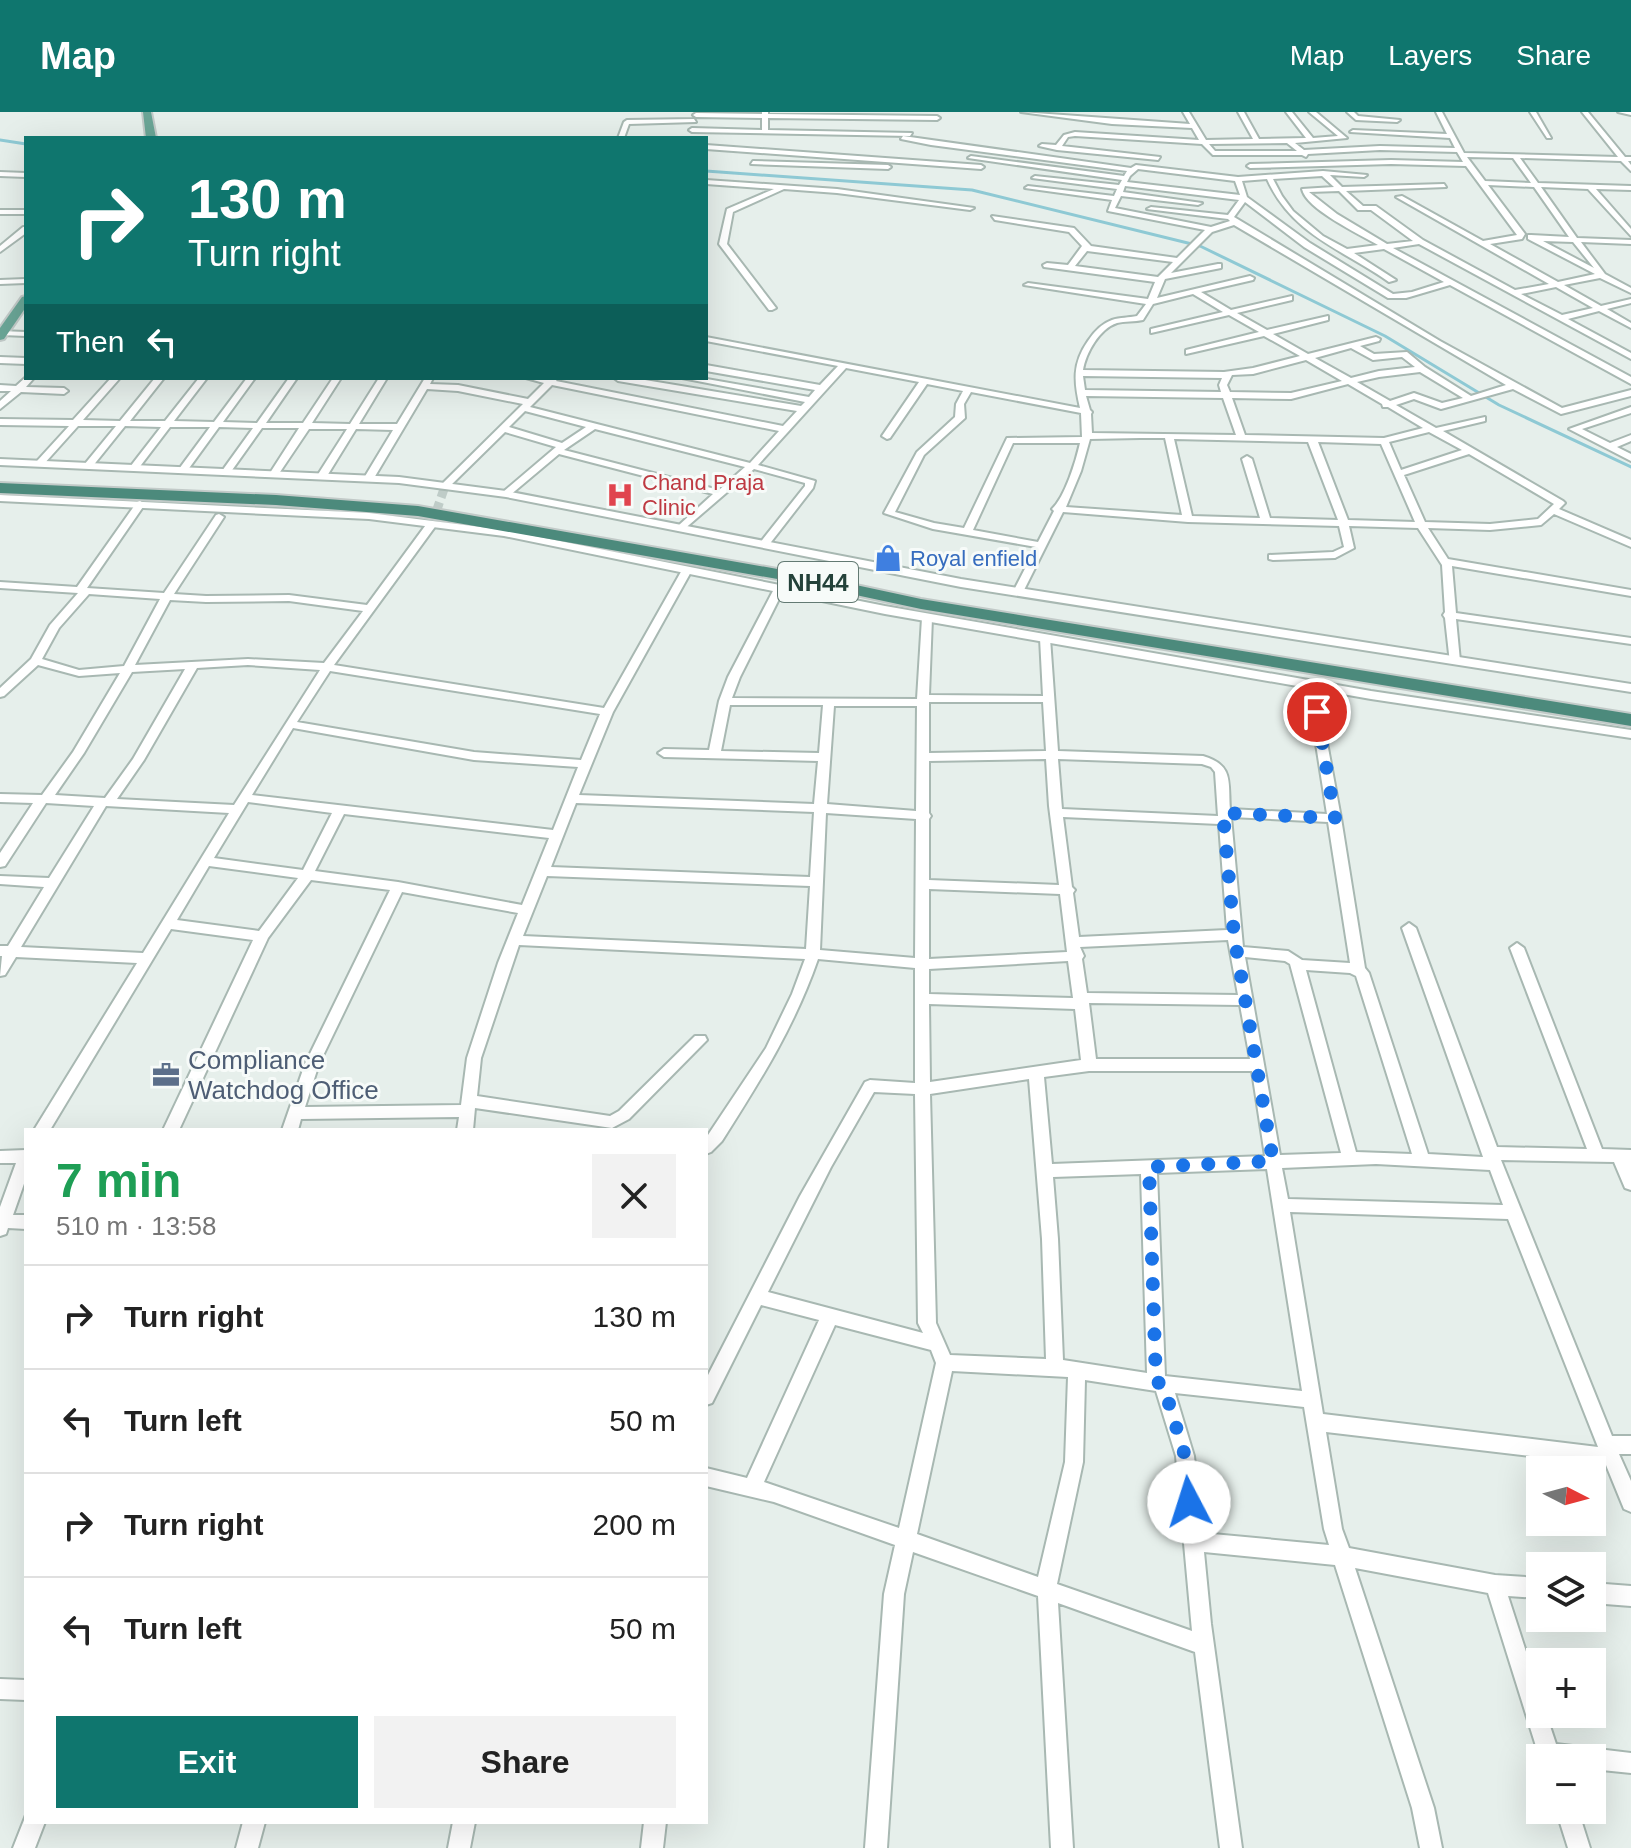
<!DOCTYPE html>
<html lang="en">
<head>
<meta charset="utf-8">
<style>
  :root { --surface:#fff; --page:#f2f2f2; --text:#222; --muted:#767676; --line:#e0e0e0; --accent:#0f766e }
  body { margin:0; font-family:Arial,sans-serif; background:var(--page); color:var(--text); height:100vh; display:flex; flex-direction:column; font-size:30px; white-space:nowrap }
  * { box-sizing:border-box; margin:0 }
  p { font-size:26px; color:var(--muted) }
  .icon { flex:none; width:44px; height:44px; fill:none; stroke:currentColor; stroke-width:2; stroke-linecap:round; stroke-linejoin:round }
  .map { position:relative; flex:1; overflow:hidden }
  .drawer { position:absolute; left:24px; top:1016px; width:684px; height:696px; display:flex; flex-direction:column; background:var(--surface); border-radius:0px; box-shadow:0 8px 32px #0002 }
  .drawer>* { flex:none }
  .hud { position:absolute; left:24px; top:24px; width:684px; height:244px; border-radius:0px; box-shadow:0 8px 32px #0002; background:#0f766e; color:#fff; overflow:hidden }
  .needle { width:52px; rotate:96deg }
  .controls { position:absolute; left:1526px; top:1344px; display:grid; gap:16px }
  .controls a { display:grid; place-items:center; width:80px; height:80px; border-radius:0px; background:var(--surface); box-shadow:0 8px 32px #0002; font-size:40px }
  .pin { position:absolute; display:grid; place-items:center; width:68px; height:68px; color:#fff; margin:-34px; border:4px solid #fff; border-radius:50%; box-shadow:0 2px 8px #0007 }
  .me { position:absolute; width:88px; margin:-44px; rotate:355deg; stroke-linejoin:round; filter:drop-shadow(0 0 6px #0008) }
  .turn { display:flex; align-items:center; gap:28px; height:168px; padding:0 32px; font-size:36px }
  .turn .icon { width:104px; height:104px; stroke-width:2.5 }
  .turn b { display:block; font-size:56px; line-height:68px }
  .then { display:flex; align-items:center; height:76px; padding:0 32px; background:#0003; gap:16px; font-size:30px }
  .round { display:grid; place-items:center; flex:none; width:84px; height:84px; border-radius:0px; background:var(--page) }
  .headline { display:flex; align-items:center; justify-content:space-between; height:136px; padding:0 32px }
  h1 { font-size:48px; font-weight:600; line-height:60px; color:#1e9e55 }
  .cta { display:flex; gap:16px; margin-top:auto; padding:16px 32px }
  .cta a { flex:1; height:92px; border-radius:0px; background:var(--accent); color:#fff; font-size:32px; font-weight:600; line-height:92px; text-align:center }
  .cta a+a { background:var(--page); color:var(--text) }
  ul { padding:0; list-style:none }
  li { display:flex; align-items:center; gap:24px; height:104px; padding:0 32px; border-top:2px solid var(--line) }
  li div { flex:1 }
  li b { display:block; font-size:30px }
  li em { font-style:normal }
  header { display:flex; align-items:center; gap:48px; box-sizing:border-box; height:112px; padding:0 40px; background:var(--accent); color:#fff }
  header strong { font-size:38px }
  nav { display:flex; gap:44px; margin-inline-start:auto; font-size:28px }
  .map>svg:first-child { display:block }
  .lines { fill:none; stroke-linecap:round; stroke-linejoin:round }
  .stream { stroke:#8ec9d4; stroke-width:3 }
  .minor-tunnel { stroke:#bfccc8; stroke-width:9; stroke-dasharray:9 5; stroke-linecap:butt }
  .minor-casing { stroke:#a8b8b2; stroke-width:4 }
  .tertiary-casing { stroke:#a8b8b2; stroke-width:4 }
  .primary-casing { stroke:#c2cac8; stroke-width:4 }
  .trunk-casing { stroke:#c2cac8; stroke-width:4 }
  .minor { fill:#fff; fill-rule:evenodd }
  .tertiary { fill:#fff; fill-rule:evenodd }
  .primary { fill:#6aa596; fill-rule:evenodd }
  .trunk { fill:#4c8a7c; fill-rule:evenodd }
  .route { stroke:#1a73e8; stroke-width:14; stroke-dasharray:0 25.2 }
  .labels { text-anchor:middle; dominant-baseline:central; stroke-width:6; stroke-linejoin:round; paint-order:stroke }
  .far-health-label { font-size:22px; fill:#be3a42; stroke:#f7fbf9; text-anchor:start }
  .far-shop-label { font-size:22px; fill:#366cbe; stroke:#f7fbf9; text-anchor:start }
  .shield { fill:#f7fbf9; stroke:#637a73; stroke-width:2 }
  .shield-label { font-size:24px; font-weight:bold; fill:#24423a }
  .service-label { font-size:26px; fill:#4e5e75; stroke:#f7fbf9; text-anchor:start }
</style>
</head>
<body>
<header>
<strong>Map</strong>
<nav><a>Map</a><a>Layers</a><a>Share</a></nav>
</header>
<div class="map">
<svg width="1631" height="1736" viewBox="0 0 1631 1736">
  <rect width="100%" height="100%" fill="#e6efeb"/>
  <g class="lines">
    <path class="stream" d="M0,28l26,4
      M706,59l266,19 228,56 185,90 114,69 132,62"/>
    <path class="minor-tunnel" d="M432,412l13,-38"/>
    <g class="minor-casing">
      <path id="minor" d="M762,0h6v2l169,2 3,2 -3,2 -169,-2v12l144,3 -2,3 -218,-4 -3,-2 3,-2 70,2v-12l-66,-1 -3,-2 3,-2 66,1z
        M1021,0l169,12 -7,-12h6l17,28 47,-1 -15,-27h6l15,27 47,-1 -20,-26h6l21,26 25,-2 -29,-24h7l31,26 -52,5 9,7 76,-4 75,2 -5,-10 -100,-6 3,-2 94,4 -11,-22h6l22,41 154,4 -36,-45h6l37,45h6v4h-3l3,4v6l-10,-10 -101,-3 18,25 93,3v4l-35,-1 35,40v7l-43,-47 -47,-2 36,51 54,2v4l-50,-2 24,32 26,14v5l-31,-15 -36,7 37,21 30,-7v4l-24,6 24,14v5l-32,-17 -31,8 63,34v6l-212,-115 -26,4 238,129v7l-181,-99 -44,13h-18l-84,-51 -59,-45 -11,15 206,124 122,67 69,-18v6l-70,18 -48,-25 -72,20 -27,-10 -18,6 40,23 49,-11v4l-42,10 120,70 2,2 -6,6 72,31v7l-77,-33 -13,11 -51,5 -62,-2 20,31 183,31v6l-179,-30 4,47 175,25v6l-175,-25 4,42 -2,2h-8l-5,-45 -2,-3 2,-3 -3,-47 -24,-37 -69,-2 5,22 -19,10 -62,2 -4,-1v-4l64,-3 11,-5 -5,-21 -151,-4 -125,-10 -41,82h-8l-1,-2 23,-45 -103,-18 -49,-16 33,-61 38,-35 1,-13 7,-13 -36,-7 -37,54 -3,1 -5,-3 37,-54 -73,-14 -88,97 57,16 -2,7 -45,58 -4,1 -5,-3 46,-58v-3l-51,-14 -72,62 -5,-3 1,-2 35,-32 -154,-40 -50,42h-6v-4l53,-45 -51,-15 -57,56h-6v-4l81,-80 -65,-13 -31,-2 -53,89 -5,3 -5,-3 29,-48 -37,-1 -29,47 -5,3 -5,-3 30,-47h-38l-31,46 -3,1 -5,-3 29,-45h-37l-32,45 -3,1 -5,-3 31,-43 -34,-1 -32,44 -3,1 -5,-3 31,-42h-40l-32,42 -3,1 -5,-3 31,-40 -36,-1 -33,41 -3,1 -5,-3 32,-39h-38l-35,39h-6v-4l32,-35 -69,-1v-6l73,1 38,-42h9l-37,42 37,1 35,-43h9l-34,43h35l34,-43h8l-33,43 40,1 33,-44h8l-32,44 34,1 32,-45h8l-31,45h37l30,-45h8l-29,45 38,1 29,-46h8l-28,46h38l28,-46h8l-3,6 28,1 70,14 16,-16 -18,-5h32l-2,3 227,45 14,-15 -179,-30 -4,-3h19l168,28 4,-4 -123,-24h19l108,19 6,-7 -109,-19v-6l114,20 18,-19 -132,-25v-4l374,71c-6,-26 -8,-44 8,-67 6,-9 13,-17 24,-21 8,-3 17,-2 25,-4l9,-12 -122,-19 4,-2 120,16 7,-17 -111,-15 -1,-2 4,-2 21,2 14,-19 -13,-14 -74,-12 -3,-4 82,12 17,18 86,12 28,-28 -97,-19 4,-11 -87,-12 3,-2 86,10 3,-7 -85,-11 3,-2 84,9 3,-5 -154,-22 3,-2 153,20 3,-5 -196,-26 -30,-6 2,-3 228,32 5,-3 102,12 85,-6 44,4 -3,2 -34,-2 12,12 102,-3 2,3 -100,4 17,15h13l47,34 92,50 34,-6 -153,-87 6,-1 81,45 34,-6 -51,-69 -75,-2 -141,4 -3,-2 3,-2 141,-4 72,2 -6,-10 -77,-2 -72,4 -2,3 -4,-2h-89l-11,-11 -127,-8 -7,1 -6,9 98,11 -2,3 -101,-10 -18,-4 3,-2 14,1 8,-10 11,-3 124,8 -7,-12 -80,-4zM1287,31l10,8h-82l-6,-7zM1467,45l46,1 18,25 -46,-2zM1138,57l97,12 5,14 -113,-13 3,-6zM1322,64l12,11 -32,2c4,20 57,45 76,56l-31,4 -24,-13 -30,-25 -11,-15 -9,-17zM1267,67c25,56 75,70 122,103l7,-2 -42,-27 30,-4 60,33 -32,10 -19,2 -83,-51 -63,-46 -5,-16zM1488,73l46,2 35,50 -38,-2h-3v4l67,35 -37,8 -68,-38 32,-5 3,-5zM1125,74l114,14 -11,15 -77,-8 -4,2 81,10 2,2 -19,6 -96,-19 6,-12 77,9 4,-2 -79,-11zM1339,79l19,19h13l42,31 -26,3 -50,-30 -28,-22zM1234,113l272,160 -35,11 -46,-29 -18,-15 -33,2 -14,-8 19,-5 1,-2 -4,-2 -68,17 -35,-20 55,-14v-4l-61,14 -30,-17 55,-13v-4l-61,14 -30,-18 52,-12 1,-2 -4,-2 -93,22 8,-19 56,-11v-4h-3l-47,9 41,-41zM1543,129l30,1 21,26zM1087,139l86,11 -15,15 -83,-11zM1556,175l37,21 -31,7 -41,-21zM1193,182l30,18 -72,17v4l78,-18 30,17 -73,18v4l78,-18 36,20 -47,12 -29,4 -141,-2c3,-17 16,-41 34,-47 8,-2 17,-1 26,-3l10,-16zM1351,236l22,12 29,-3 13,10 -36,4 -28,7 -36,-20zM1306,248l36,21 -51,12 -61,-1 -3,-7 5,-10 21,-1zM1420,260l43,26 -21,5 -28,-10 -24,8 -33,-19 22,-5zM1083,264l139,2 -3,7 2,7 -136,-2zM1348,272l34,20 1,3h5l35,21 -39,10 -139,-3 -13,-37 59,1zM552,273l227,46 -29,32 -220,-56zM971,280l110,21 1,24 -75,1 -43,90 -30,-5 -39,-11 29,-57 41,-37 -1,-14zM1086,284l137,2 13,37 -144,-2 -1,-19 1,-2 -2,-2zM525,299l61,16 -24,16 -53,-16zM595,317l150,38 -26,23 -155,-40zM1429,320l33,18 -61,20 -12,-28zM1140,326h25l17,77 -116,-8 15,-36 9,-32zM1174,327l134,3 30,78 -68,-2 -18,-59 -5,-3 -5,3 18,59 -68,-2zM1318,330l63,2 34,78 -67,-2zM1013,331h67c-4,18 -15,54 -28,66l2,2 -16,31 -65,-12zM1469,342l85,50 -16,15 -48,5 -65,-2 -21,-47z
        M1347,0h7l4,4 42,4 -3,2 -41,-2z
        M1530,0h6l15,26h-4z
        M1618,0h13v3z
        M694,7l2,3 -67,2 -5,14h-6l6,-16 3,-2z
        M706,33l275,20 3,2 -3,2 -275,-20z
        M753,49l135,4 3,2 -3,2 -137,-5z
        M0,60l26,1v4l-26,-1z
        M706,68l131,9 137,19 -4,2 -133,-17 -53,-4 -51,23 -6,32 49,64 -4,2h-3l-50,-66 8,-35 47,-20 -68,-5z
        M0,98h26v4h-26z
        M23,115h3v6l-26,19v-6z
        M26,167v4l-26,1v-4z
        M0,219l26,1v4l-24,-1z
        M0,245l26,1v6l-26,-1z
        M26,265l8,1 -8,9 38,1 4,3 -4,3 -43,-2 -21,17v-8l11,-10h-11v-6l16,1z
        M1631,295v6l-49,16 28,14 21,-8v6l-14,6 14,7v7l-62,-32z
        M140,389l5,3 -58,84 77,5 52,-78 3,-1 5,3 -50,77 32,2 83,-1 78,10 61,-83 4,-1 5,3 -103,141 270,43 78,-138 1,-2h8l1,2 -79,142 -34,83 235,9 4,-43 -154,-4 -6,-4 6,-4 45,1 10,-49 9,-24 46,-88 5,-3 5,3 -44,88 -8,21 185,1 5,-81 5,-3 5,3 -3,77 114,1 -3,-58 5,-3 5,3 8,113 145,5c31,9 25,26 27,53l97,5 -16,-102 6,-4 4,2 20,108 24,150 4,5 59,181 55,3 -81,-229 7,-5 7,5 81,219 90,2 -77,-201 7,-5 7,5 78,201 29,1v40l-6,-2 -11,-26 -113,-2 111,276h19v18h-12l12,27v31l-7,-3 -18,-44 -280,-33 16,97 7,19 146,27 45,3v20l-32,-2 32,99v19h6l10,30 75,9v20l-39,-4v-11l-52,1 -52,-166 -133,-25 79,240 8,40h-22l-8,-40 -77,-243 -131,-13 7,72 31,224h-22l-25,-196 -137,-49 15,245h-22l-13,-252 -125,-44 -9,42 -17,254h-22l19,-254 11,-49 -121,-43 -68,-16v-18l41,10 72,-158 -58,-15 -49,98 -6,2v-26l94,-183 65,-114 5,-2 45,3v-115l-97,-9c-24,69 -58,122 -96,182l-11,11 -5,2v-16l60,-90 26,-54 13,-35 -286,-14 -38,113 -4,38 133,20 9,-5 76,-75h10l2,4 -78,79 -17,9 -137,-20 -2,22h-16l2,-13 -158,2 -3,11h-16l23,-66 85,-174 -79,-10 -43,58 -89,192h-16l90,-190 -82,-11 -121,201h-16l103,-167 -121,-6 -11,18 -5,1 2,-20h-2v-10h8l36,-59 -44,-3v-8l49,2 45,-72 -48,-3 -41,63 -5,1v-14l33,-50 -33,-1v-8l42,1 31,-43 47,-79 -41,3 -41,-11 -34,31 -4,1v-9l31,-29 19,-34 28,-32 -78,-5v-6l77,5 60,-85zM89,482l71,5 -36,67 -45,4 -37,-11 17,-31zM170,488l36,2 83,-1 74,10 -39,52 -76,-4 -113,6zM248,553l72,5 -86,135 -117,-6 27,-39 53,-92zM185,557l-52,90 -28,39 -50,-3 29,-42 48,-81zM330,559l270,43 -19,46 -107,-8 -177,-30zM929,590h114l3,49 -117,2zM730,593h93l-4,48 -98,-2zM834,594h83l-1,105 -89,-7zM293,616l181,32 104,7 -25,63 -301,-35zM1046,647l3,47 10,79 -130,-5v-61l2,-3 -2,-3v-52zM1058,647l144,5 9,3 4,5 3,44 -156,-7zM248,690l84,11 -29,57 -89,-12zM576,691l238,9 -4,65 -259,-10zM106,694l123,7 -86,140 -122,-6zM826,701l90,6 -1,139 -95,-8zM344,702l205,24 -27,67 -124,-23 -83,-11zM1063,705l156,7 8,106 -148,7 -6,-44 2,-3 -3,-3zM1231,705l97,5 22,141 -48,-3 -14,-9 -45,-4zM209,754l89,12 -39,53 -82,-11zM547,764l263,10 -4,63 -283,-13zM929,777l131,5 7,58 -138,7zM402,780l116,21 -20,50 -31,95 -6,47 -156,2 14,-43zM1228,828l10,55 -151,-2 -5,-34 2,-3 -4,-9zM1245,845l40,4 5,3 51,189 -61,2zM1068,849l5,37 -144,-4v-25zM1306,858l44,3 6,3 56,178 -56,-2zM1089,891l151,2 10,54h-154zM929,892l146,5 6,51 -151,22zM1089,959h163l13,85 -213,8 -8,-87zM1029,967l13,160 4,120 -96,-4 -14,-32 -6,-229zM874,980l41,2 3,229 5,10 -155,-41 63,-125zM1376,1052l114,6 13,35 -215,-6 -6,-31zM1267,1057l35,222 -137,-15 -8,-203zM1141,1062l6,199 -84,-13 -5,-121 -5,-62zM1290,1100l218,7 90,228 -275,-33zM835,1213l96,25 5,13 -37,165 -135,-46zM952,1259l116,6 -3,85 -27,115 -121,-43zM1085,1268l71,11 20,65 16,175 -135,-47 26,-122zM1175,1281l129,14 20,122 5,16 -127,-12 -8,-77z
        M26,1038v28l-13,37h13v14l-18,-1 -2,6 -6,2v-29l16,-44h-16v-12z
        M1592,1471l39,3v20l-39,-3z
        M0,1567l26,1v20l-26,-1z
        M1556,1698h22l12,38h-22z
        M26,1703v7h19l-10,26h-22z
        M243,1710h22l-7,26h-22z
        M453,1710h22l-5,26h-22z
        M644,1710h22l-3,26h-22z"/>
    </g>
    <g class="tertiary-casing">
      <path id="tertiary" d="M0,347l399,18 107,14 455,88 670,105v8l-670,-105 -455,-90 -107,-14 -399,-18z
        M0,383l369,18 135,17 381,76 486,85 260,39v8l-260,-39 -486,-85 -381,-78 -135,-17 -369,-18z"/>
    </g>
    <g class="primary-casing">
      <path id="primary" d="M143,0h8l5,26h-10z
        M26,184v11l-22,32 -4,1v-12l22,-31z"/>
    </g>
    <g class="trunk-casing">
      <path id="trunk" d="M0,371l276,12 142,11 382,67 121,26 710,115v12l-710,-117 -121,-26 -382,-67 -142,-11 -276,-12z"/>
    </g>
    <use href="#minor" class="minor"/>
    <use href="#tertiary" class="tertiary"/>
    <use href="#primary" class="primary"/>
    <use href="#trunk" class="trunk"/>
  </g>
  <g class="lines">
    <path class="route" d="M1189,1390l-4,-46 -22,-72 -7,-2 -7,-215 124,-6 -39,-226 -11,-122 112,5 -18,-106"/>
  </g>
  <defs>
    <g id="hospital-bare" transform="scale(2.16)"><path d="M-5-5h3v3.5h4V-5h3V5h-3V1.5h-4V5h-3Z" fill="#e0444e" stroke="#f7fbf9" stroke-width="2.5" paint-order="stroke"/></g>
    <g id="shop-bare" transform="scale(2.16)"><path d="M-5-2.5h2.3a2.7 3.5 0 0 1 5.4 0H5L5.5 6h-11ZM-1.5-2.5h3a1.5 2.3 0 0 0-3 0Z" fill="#3f7fe0" stroke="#f7fbf9" stroke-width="2.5" paint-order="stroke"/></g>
    <g id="office-bare" transform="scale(2.16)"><path d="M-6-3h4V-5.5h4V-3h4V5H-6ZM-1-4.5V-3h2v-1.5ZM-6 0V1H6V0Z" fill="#5c6f8a" stroke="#f7fbf9" stroke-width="2.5" paint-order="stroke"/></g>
  </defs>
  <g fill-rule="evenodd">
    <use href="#hospital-bare" x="620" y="383"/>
    <use href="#shop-bare" x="888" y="446"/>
    <use href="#office-bare" x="166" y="963"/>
  </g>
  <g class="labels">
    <g class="far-health-label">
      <text x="642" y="370">Chand Praja<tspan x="642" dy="25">Clinic</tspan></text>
    </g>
    <g class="far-shop-label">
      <text x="910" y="446">Royal enfield</text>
    </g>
    <rect class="shield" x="778" y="450" width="80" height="40" rx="6"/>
    <g class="shield-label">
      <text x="818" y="470">NH44</text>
    </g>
    <g class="service-label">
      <text x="188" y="948">Compliance<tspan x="188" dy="30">Watchdog Office</tspan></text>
    </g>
  </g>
</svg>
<div class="controls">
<a><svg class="needle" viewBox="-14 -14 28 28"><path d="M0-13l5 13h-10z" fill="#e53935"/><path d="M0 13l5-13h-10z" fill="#767676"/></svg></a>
<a><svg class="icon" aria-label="layers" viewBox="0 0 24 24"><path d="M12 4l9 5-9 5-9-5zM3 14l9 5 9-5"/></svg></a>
<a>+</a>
<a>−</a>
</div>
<div class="pin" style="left:1317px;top:600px;background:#d93025"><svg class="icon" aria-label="arrive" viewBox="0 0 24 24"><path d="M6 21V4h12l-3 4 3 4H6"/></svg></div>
<svg class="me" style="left:1189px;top:1390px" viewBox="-20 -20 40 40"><circle r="19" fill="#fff"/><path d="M0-13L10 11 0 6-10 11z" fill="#1a73e8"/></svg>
<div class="hud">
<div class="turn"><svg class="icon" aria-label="right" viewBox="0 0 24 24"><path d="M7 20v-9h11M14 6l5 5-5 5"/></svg><div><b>130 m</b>Turn right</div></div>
<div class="then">Then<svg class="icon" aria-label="left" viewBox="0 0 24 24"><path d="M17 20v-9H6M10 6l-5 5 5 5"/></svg></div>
</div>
<section class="drawer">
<div class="headline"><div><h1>7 min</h1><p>510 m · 13:58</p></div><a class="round"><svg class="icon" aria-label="close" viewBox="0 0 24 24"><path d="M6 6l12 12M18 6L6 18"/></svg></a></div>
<ul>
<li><svg class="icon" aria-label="right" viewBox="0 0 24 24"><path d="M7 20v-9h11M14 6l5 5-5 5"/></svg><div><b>Turn right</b></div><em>130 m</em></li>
<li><svg class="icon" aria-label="left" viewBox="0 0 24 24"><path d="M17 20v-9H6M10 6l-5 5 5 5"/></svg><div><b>Turn left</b></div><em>50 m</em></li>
<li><svg class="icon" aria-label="right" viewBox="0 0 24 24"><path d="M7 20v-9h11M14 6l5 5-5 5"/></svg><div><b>Turn right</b></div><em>200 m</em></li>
<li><svg class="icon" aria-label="left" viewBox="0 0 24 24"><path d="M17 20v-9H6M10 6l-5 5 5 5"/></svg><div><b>Turn left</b></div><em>50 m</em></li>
</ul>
<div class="cta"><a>Exit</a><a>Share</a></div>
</section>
</div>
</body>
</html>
